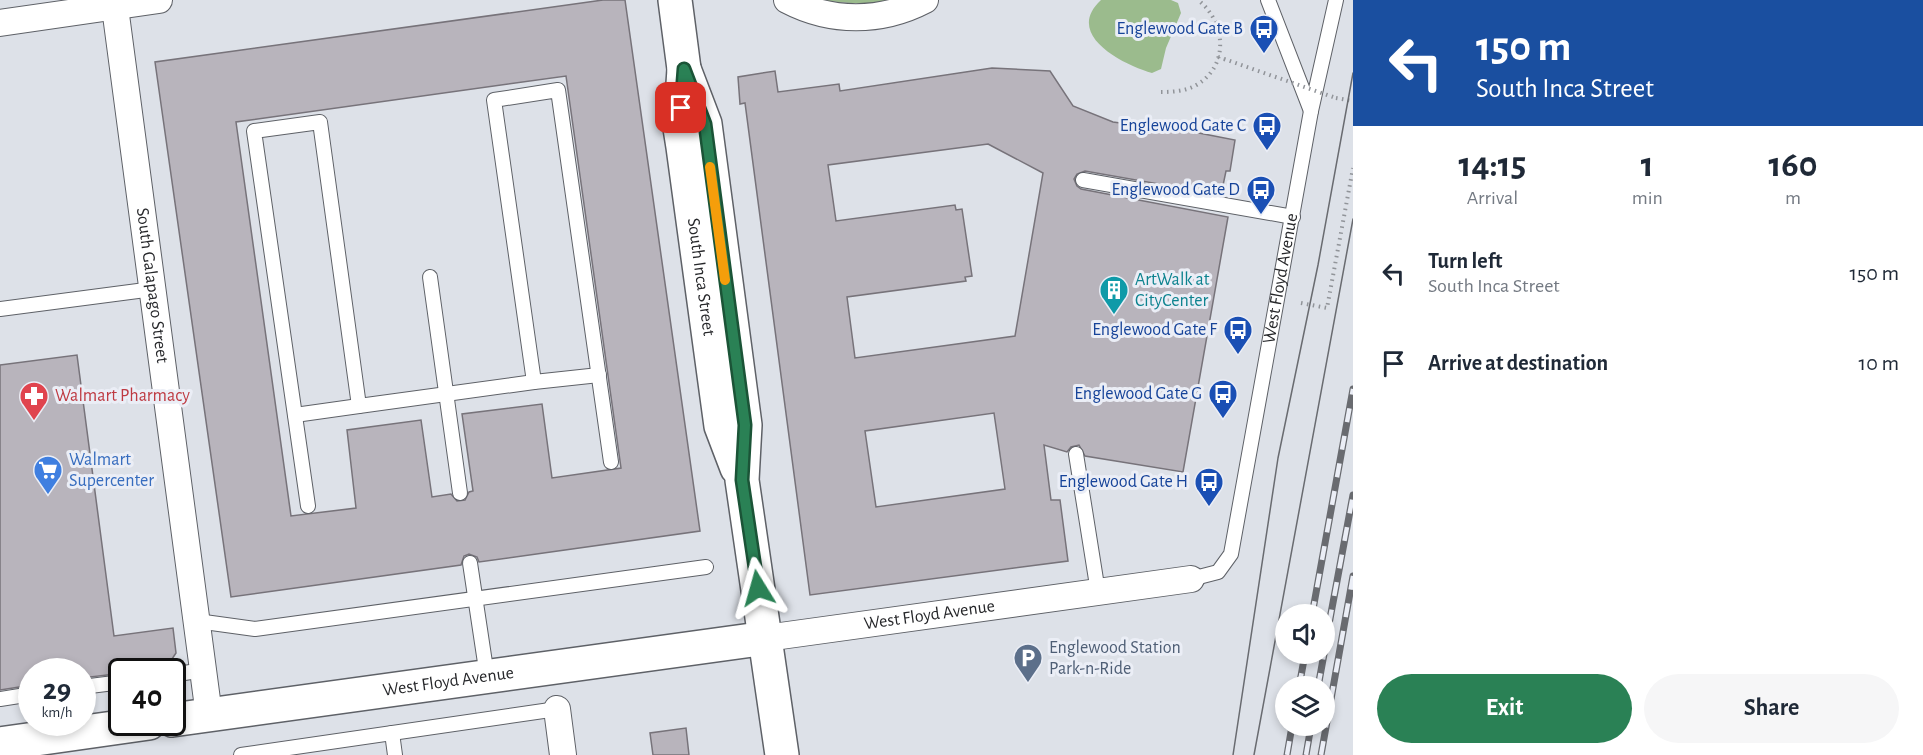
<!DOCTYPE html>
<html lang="en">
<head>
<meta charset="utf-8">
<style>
  :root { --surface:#fff; --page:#f6f6f7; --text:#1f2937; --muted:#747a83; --accent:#2a8155 }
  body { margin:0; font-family:"Alegreya Sans",sans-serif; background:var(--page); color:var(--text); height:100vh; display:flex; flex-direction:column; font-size:22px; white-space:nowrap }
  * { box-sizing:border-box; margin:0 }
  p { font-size:20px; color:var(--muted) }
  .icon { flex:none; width:33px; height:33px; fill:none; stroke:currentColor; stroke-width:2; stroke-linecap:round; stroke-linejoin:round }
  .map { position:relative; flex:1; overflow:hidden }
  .panel { display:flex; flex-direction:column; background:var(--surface); width:570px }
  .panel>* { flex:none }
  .guide { background:#1a4fa0; color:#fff; overflow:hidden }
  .tools { position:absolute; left:1275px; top:604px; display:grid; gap:12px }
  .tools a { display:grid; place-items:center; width:60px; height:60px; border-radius:50%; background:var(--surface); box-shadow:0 3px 9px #0003; font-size:30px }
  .speed { position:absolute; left:18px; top:658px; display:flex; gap:12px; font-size:30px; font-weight:700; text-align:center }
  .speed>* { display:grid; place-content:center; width:78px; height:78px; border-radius:50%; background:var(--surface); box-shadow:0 3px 9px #0003; line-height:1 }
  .speed small { font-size:15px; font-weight:400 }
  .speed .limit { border:3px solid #111; border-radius:9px; background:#fff; color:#111 }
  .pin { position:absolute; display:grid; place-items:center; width:51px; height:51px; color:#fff; margin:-26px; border-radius:12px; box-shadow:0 3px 9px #0006 }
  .me { position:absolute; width:66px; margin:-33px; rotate:352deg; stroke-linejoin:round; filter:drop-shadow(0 0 4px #0008) }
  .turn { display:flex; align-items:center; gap:21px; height:126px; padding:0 24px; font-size:27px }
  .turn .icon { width:78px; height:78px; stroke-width:2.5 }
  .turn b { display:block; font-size:42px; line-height:51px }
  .eta { display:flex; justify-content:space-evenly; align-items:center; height:102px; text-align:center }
  .eta b { font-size:36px; font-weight:700; line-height:42px }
  .action { display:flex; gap:12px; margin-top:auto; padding:12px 24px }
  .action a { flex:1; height:69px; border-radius:36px; background:var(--accent); color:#fff; font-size:24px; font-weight:700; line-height:69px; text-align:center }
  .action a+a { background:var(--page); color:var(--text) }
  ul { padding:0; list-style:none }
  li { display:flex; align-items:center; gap:18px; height:90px; padding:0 24px }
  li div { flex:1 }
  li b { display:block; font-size:22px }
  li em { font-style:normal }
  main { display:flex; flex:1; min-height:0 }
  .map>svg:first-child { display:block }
  .green { fill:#9bbb8d }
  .building { fill:#b8b4bc; stroke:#77737a; stroke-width:1.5; fill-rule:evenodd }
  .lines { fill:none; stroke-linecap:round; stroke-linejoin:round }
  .lane-casing { stroke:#5e6167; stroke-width:16 }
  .street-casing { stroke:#5e6167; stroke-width:28 }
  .secondary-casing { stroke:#5e6167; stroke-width:36 }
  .path { stroke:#919499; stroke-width:4; stroke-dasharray:1.5 4.5; stroke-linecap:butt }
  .lane { stroke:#fff; stroke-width:14 }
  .street { stroke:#fff; stroke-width:26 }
  .secondary { stroke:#fff; stroke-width:33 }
  .tram { stroke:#696b70; stroke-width:1.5 }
  .rail-casing { stroke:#696b70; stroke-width:7 }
  .rail { stroke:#ebeef6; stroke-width:4.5; stroke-dasharray:14; stroke-linecap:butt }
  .path-bridge { stroke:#919499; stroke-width:4; stroke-dasharray:1.5 4.5; stroke-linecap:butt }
  .route-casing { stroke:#1b5437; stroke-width:15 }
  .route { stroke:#2a8155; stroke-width:10 }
  .slow { stroke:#f59e0b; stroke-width:10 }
  .labels { text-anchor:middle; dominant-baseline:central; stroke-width:6; stroke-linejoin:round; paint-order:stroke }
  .transit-label { font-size:18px; fill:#164399; stroke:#ebeef6; text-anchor:end }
  .street-label { font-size:18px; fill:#26272a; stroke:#ebeef6 }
  .culture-label { font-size:18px; fill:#0d838f; stroke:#ebeef6; text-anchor:start }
  .health-label { font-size:18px; fill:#be3a42; stroke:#ebeef6; text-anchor:start }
  .shop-label { font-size:18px; fill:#366cbe; stroke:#ebeef6; text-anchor:start }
  .service-label { font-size:18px; fill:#4e5e75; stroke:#ebeef6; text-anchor:start }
</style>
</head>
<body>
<main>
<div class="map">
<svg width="1353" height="755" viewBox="0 0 1353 755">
  <rect width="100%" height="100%" fill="#dde1e8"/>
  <path class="green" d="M813,0h85l-21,5z
    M1101,0h70l7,3 3,10 -15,35 -5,21 -9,4c-28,-8 -89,-38 -51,-73z"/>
  <path class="building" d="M603,0h22l75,531 -221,31 -2,-5 -8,-3 -5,2 -3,9 -230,32 -76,-535zM566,76l55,392 -69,10 -10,-74 -80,10 11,77 -4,1 -4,8 -8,1 -6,-7 -19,3 -11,-77 -74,10 9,78 -65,8 -55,-394z
    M992,68l58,3 23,35 40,16 37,5 20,-2 2,6 22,-3 5,5 36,7 -5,31h-4l-5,24 -136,-24 -8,3 -3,5 3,7 4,3 147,28 -45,255 -98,-16 -6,-11 -8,2 -4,5 -23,-7 7,55h9l8,61 -258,34 -65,-492 -5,1 -2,-27 37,-6 3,21 61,-8 1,7zM988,144l55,29 -28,163 -160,22 -8,-61 119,-16 -1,-4 7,-1 -10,-67 -6,1 -1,-5 -119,16 -8,-56zM994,413l11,76 -129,18 -11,-76z
    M77,355l37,281 59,-8 3,25 -10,15 -84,10v-6h-50v13l-32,5v-325z
    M686,728l3,27h-36l-3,-22z"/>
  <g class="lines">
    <g class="lane-casing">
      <g id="lane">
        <path d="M1268,0l43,111"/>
        <path d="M1083,180l210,37"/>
        <path d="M430,277l30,216"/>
        <path d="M0,309l153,-20"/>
        <path d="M534,382l65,-7"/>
        <path d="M295,415l64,-9"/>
        <path d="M1076,454l22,138"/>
        <path d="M308,506l-54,-375 66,-9 39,284 175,-24 -40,-282 64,-10 53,372"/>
        <path d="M470,563l17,113"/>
        <path id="s1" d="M1191,579l27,-7 13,-18 80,-443 25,-111"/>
        <path d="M197,621l58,8 451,-62"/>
        <path d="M172,675l31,-5"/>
        <path d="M82,687l40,-5"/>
        <path d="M0,699l32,-5"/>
        <path d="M392,733l3,22"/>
        <path d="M241,755l316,-46"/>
      </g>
    </g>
    <g class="street-casing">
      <g id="street">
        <path id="s2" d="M114,0l95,715"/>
        <path d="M787,0c44,23 94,23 138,0"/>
        <path d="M0,23l159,-23"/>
        <path id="s3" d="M766,638l425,-59"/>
        <path d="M557,709l6,46"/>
      </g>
    </g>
    <g class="secondary-casing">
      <g id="secondary">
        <path id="s4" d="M675,0l9,69 -4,59 3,19 38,279 16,42"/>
        <path d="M684,69l21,55 40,301 -3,55 40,275"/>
        <path id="s5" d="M172,720l594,-82"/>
        <path d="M0,744l149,-21"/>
      </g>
    </g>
    <path class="path" d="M1218,57l6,2
      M1161,92c13,0 26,-1 37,-8 32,-20 27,-63 0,-84
      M1336,98l17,3
      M1301,303l26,5 26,-140"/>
    <use href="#lane" class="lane"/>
    <use href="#street" class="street"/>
    <use href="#secondary" class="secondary"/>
    <path class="tram" d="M1233,755l45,-297 40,-193 35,-192
      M1254,755l99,-536"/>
    <g class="rail-casing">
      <path id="rail" d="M1312,615l41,-226
        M1324,651l29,-156
        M1299,687l6,-33
        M1318,687l6,-33
        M1287,755l5,-29
        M1306,755l5,-29
        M1321,755l32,-179"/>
    </g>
    <use href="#rail" class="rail"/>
    <path class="path-bridge" d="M1224,59l112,39"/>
  </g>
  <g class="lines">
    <g class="route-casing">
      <path id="route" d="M681,108l3,-39 21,55 40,301 -3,55 16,108"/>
    </g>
    <use href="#route" class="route"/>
    <path class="slow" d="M710,167l15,113"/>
  </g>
  <defs>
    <g id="bus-pin" transform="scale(1.5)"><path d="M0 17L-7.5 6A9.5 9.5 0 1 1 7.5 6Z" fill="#1a4fb4" stroke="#ebeef6"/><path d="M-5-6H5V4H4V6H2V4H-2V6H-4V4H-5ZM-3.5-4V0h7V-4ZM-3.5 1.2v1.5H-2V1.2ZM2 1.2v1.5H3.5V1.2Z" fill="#fff"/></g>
    <g id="building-pin" transform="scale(1.5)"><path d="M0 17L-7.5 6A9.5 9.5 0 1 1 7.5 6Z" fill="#0f9aa8" stroke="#ebeef6"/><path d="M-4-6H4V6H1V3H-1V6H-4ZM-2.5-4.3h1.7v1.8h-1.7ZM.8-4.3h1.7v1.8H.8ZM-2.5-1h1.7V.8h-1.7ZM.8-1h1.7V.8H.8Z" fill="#fff"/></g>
    <g id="pharmacy-pin" transform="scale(1.5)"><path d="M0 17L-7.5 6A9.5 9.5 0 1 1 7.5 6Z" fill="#e0444e" stroke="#ebeef6"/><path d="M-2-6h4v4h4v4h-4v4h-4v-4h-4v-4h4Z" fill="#fff"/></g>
    <g id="supermarket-pin" transform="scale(1.5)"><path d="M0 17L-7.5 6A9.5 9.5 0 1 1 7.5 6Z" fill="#3f7fe0" stroke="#ebeef6"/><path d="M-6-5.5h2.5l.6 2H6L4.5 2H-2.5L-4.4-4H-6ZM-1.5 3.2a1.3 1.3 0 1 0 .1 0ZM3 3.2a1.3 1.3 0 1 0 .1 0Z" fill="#fff"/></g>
    <g id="parking-pin" transform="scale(1.5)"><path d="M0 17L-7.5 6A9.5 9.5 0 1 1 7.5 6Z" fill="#5c6f8a" stroke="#ebeef6"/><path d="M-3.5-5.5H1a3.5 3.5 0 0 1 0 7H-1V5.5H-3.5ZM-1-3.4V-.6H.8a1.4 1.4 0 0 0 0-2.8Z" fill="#fff"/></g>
  </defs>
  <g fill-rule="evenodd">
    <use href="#bus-pin" x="1264" y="29"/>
    <use href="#bus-pin" x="1267" y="126"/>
    <use href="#bus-pin" x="1261" y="190"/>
    <use href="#building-pin" x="1114" y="290"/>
    <use href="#bus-pin" x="1238" y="330"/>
    <use href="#bus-pin" x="1223" y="394"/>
    <use href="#pharmacy-pin" x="34" y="396"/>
    <use href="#supermarket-pin" x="48" y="470"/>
    <use href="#bus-pin" x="1209" y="482"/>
    <use href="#parking-pin" x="1028" y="658"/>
  </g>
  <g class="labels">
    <g class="transit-label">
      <text x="1243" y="29">Englewood Gate B</text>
      <text x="1246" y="126">Englewood Gate C</text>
      <text x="1240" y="190">Englewood Gate D</text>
      <text x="1217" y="330">Englewood Gate F</text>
      <text x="1202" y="394">Englewood Gate G</text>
      <text x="1188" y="482">Englewood Gate H</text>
    </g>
    <g class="street-label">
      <text stroke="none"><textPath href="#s4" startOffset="279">South Inca Street</textPath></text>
      <text stroke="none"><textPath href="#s1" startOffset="330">West Floyd Avenue</textPath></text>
      <text stroke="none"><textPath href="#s2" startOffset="288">South Galapago Street</textPath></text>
      <text stroke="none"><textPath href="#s3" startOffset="165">West Floyd Avenue</textPath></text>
      <text stroke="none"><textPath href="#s5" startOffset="279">West Floyd Avenue</textPath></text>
    </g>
    <g class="culture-label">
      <text x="1135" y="280">ArtWalk at<tspan x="1135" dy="21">CityCenter</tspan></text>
    </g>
    <g class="health-label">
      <text x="55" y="396">Walmart Pharmacy</text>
    </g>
    <g class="shop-label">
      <text x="69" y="460">Walmart<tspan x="69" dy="21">Supercenter</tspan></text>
    </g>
    <g class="service-label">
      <text x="1049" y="648">Englewood Station<tspan x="1049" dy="21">Park-n-Ride</tspan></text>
    </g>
  </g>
</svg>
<div class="tools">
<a><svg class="icon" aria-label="sound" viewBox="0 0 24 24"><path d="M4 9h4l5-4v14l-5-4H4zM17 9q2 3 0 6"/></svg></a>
<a><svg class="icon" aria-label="layers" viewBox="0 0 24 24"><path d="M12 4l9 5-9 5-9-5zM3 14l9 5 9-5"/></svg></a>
</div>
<div class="speed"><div>29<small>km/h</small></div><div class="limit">40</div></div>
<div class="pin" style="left:681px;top:108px;background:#d93025"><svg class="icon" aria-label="arrive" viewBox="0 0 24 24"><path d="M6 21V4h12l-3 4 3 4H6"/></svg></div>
<svg class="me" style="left:758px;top:588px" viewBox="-20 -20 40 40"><path d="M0-17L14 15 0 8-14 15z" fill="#2a8155" stroke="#fff" stroke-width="4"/></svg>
</div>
<section class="panel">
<div class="guide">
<div class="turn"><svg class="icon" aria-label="left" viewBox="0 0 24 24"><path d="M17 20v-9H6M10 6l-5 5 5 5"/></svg><div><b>150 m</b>South Inca Street</div></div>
</div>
<div class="eta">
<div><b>14:15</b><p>Arrival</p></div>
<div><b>1</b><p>min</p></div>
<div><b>160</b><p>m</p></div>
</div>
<ul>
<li><svg class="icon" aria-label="left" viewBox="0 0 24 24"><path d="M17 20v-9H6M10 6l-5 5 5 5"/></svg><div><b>Turn left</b><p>South Inca Street</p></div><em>150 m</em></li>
<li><svg class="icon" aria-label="arrive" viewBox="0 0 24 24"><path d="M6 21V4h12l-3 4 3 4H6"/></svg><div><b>Arrive at destination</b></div><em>10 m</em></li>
</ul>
<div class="action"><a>Exit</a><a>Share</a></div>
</section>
</main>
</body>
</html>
